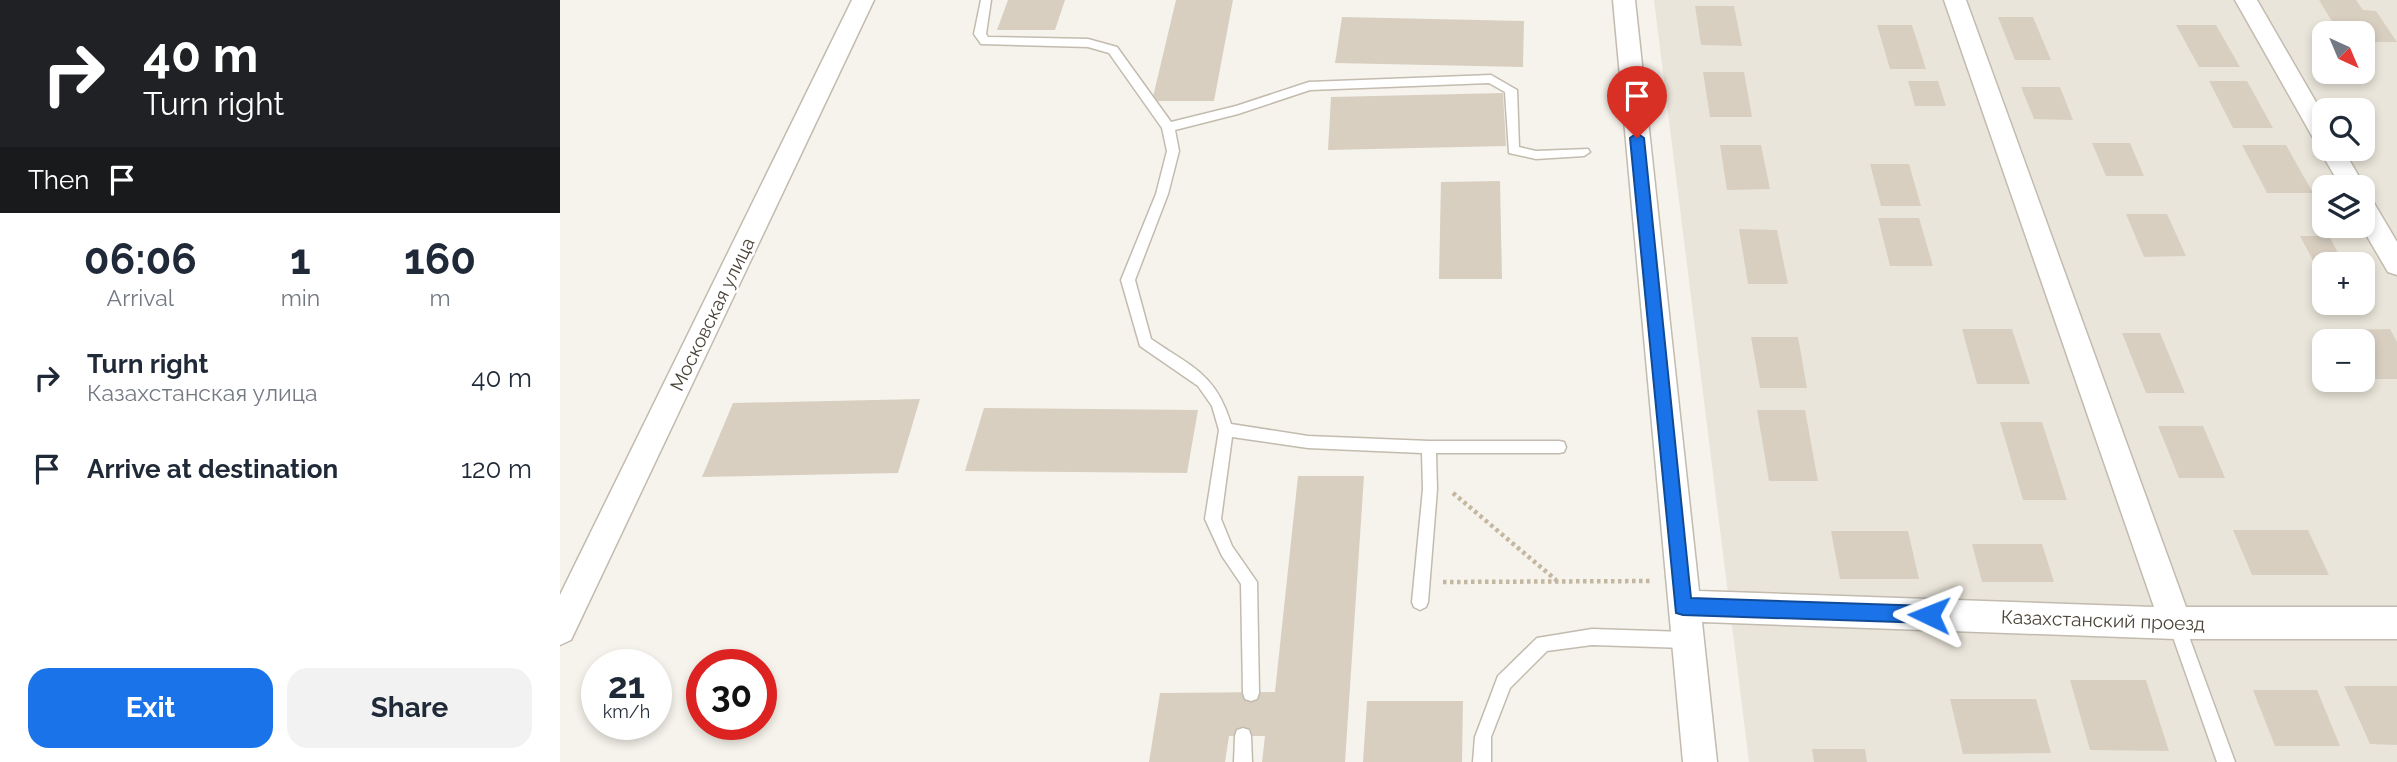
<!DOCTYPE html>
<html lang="en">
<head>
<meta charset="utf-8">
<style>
  :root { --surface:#fff; --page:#f2f2f3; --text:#1f2937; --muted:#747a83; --accent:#1a73e8 }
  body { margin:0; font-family:Raleway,sans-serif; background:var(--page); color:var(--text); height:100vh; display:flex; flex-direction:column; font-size:26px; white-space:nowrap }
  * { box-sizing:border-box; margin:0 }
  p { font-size:23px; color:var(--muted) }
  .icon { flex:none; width:38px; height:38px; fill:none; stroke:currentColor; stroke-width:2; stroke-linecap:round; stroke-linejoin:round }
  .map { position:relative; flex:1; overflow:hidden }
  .drawer { display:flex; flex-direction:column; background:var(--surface); width:560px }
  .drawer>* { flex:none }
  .banner { background:#202124; color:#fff; overflow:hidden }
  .needle { width:46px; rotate:136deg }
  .controls { position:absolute; left:1752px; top:21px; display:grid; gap:14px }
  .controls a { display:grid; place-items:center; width:63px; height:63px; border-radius:14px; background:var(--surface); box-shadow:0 4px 10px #0003; font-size:35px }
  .speed { position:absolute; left:21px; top:649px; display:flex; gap:14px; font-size:35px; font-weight:700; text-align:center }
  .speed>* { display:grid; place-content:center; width:91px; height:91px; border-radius:50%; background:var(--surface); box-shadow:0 4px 10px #0003; line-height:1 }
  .speed small { font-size:18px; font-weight:400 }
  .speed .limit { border:10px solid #d22; background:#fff; color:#111 }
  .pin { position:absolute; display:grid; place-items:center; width:60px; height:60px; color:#fff; margin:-72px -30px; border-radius:50% 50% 50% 0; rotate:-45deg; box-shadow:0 0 7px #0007 }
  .pin .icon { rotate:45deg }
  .me { position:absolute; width:77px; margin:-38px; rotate:272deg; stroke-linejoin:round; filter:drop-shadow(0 0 5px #0008) }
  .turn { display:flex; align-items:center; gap:24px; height:147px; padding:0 28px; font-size:32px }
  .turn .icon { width:91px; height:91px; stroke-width:2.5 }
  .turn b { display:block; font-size:49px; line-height:60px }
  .then { display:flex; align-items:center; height:66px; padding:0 28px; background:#0003; gap:14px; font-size:26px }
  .eta { display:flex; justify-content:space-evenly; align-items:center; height:119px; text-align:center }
  .eta b { font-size:42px; font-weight:700; line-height:49px }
  .action { display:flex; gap:14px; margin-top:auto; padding:14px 28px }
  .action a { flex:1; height:80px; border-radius:21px; background:var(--accent); color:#fff; font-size:28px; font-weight:700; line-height:80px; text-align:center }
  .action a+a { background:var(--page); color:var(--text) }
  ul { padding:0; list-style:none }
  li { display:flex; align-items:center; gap:21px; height:91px; padding:0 28px }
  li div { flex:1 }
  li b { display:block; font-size:26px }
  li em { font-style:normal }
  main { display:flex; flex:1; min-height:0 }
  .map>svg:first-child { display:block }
  .residential { fill:#eae5da; fill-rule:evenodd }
  .building { fill:#d8cfc1 }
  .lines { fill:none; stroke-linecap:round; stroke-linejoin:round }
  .service-casing { stroke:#c2bbae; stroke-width:3 }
  .minor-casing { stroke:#c2bbae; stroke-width:3 }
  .path { stroke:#c4b79f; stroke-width:4.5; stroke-dasharray:3.5 3.5; stroke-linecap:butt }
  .service { fill:#fff; fill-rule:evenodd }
  .minor { fill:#fff; fill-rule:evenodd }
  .route { fill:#1a73e8; stroke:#114b97; stroke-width:2 }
  .labels { text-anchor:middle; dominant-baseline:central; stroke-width:5; stroke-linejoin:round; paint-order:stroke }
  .street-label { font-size:19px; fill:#4b4439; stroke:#fff }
</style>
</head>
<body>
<main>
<section class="drawer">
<div class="banner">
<div class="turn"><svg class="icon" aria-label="right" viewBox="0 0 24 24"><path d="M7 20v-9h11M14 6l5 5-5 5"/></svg><div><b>40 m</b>Turn right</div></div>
<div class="then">Then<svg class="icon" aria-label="arrive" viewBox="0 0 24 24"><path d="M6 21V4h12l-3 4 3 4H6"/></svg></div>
</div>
<div class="eta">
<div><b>06:06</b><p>Arrival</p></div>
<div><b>1</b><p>min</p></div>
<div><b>160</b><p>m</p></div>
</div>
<ul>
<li><svg class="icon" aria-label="right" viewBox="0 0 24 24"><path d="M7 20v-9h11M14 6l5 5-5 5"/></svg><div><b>Turn right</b><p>Казахстанская улица</p></div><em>40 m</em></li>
<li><svg class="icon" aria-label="arrive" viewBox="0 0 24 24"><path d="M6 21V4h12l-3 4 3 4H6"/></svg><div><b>Arrive at destination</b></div><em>120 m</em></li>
</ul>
<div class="action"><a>Exit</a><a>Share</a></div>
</section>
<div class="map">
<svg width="1837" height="762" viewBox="0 0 1837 762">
  <rect width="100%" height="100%" fill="#f6f3ec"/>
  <path class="residential" d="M1094,0h743v762h-648zM1764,33h38v39h-38zM1764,110h38v39h-38zM1764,187h38v39h-38zM1764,264h38v39h-38zM1764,341h38v39h-38z"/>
  <path class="building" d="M448,0h57l-10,30h-58z
    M616,0h57l-19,101h-62z
    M1759,0h37l7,10 13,1 21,31h-35v-9h-23z
    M1135,6h39l8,40 -41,-1z
    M782,17l182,4 -1,46 -188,-4z
    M1438,17h35l18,43h-36z
    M1317,25h35l14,44h-36z
    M1616,25h40l24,42h-41z
    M1143,72h41l8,45h-42z
    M1348,81h30l8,25h-31z
    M1649,81h38l26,47h-40z
    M1461,87h39l13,33 -39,-1z
    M943,93l3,53 -178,4 3,-53z
    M1532,143h38l14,33h-38z
    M1160,145h41l9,44 -43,1z
    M1682,145h44l27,48h-46z
    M1310,164h39l12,42h-40z
    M940,181l2,98h-63l2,-97z
    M1566,214h41l19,42 -42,1z
    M1318,218h41l14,48h-43z
    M1179,229l38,1 11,54h-40z
    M1740,236h29l15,28h-20v17z
    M1402,329h50l18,55h-53z
    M1830,329l7,13v37h-29l-6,-9v-29h-14l-7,-11z
    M1562,333h38l25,60h-39z
    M1191,337h47l9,51h-47z
    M360,399l-22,74 -196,4 31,-74z
    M424,408l214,2 -11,63 -222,-2z
    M1197,410h48l13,71h-49z
    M1440,422h42l25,78h-44z
    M1598,426h45l22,52h-46z
    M738,476h66l-19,286h-83l3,-26h-36l-4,26h-76l11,-69 115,-1z
    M1673,530h75l21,45h-77z
    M1271,531h77l11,48h-79z
    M1412,544h70l12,38h-72z
    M1510,680h76l23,71 -79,-1z
    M1784,686h53v59l-27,-1z
    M1693,690h64l23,56h-65z
    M1390,699h86l15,54 -88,1z
    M807,701h96l-1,61h-99z
    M1252,749h53l2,13h-53z"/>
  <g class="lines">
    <g class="service-casing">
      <path id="service" d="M421,0h10l-5,34 2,3 100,2 29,8 54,75 65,-16 73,-24 182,-7 26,15 2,57 17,4 52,-2 2,3 -6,4 -48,3 -27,-6 -4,-61 -16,-9 -179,7 -72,24 -63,16 4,21 -11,43 -33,86 16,59c41,28 65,35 80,85l77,12 121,5h130l5,1 2,5 -2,5 -5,1h-123l1,36 -9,113 -2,5 -6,3 -6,-3 -2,-5 11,-113 -1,-36 -114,-5 -76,-11 -11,82 11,27 25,36 2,111 -2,6 -6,2 -6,-2 -2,-6 -2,-109 -19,-28 -17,-37 14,-89 -7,-24 -14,-20 -58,-40 -19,-66 35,-86 11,-43 -5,-23 -53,-75 -21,-6 -107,-3 -7,-10z
        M1616,615l6,2 2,6 51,139h-18l-49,-139 2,-6z
        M1032,629l94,3 6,2 2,6 -2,6 -6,2 -94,-3 -45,6 -37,37 -19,49v25h-18l2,-25 23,-61 39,-38z
        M683,728l6,2 2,6 1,26h-18l1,-26 2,-6z"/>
    </g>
    <g class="minor-casing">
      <path id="minor" d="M292,0h22l-303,640 -11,5v-50z
        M1053,0h22l64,591 455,16 -210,-607h22l220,607h211v32h-221l-474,-17 15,140h-34z
        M1675,0h22l67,116v33h19l22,38 -3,5v-5h-21l-22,-38 2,-4 -5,-2z
        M1802,196l9,2 26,44v33l-9,-3 -27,-46z"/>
    </g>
    <path class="path" d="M893,493l103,87
      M883,582l208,-1"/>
    <use href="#service" class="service"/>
    <use href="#minor" class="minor"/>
  </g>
  <path class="route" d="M1077,133l7,5 47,460 238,8 7,2 2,7 -2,6 -7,2 -246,-8 -7,-2 -46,-475z"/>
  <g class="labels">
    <g class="street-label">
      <text transform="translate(152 314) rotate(-64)">Московская улица</text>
      <text transform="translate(1543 620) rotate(2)">Казахстанский проезд</text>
    </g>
  </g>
</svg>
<div class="controls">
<a><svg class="needle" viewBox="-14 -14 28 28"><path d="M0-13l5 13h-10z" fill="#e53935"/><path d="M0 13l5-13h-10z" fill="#747a83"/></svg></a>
<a><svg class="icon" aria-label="search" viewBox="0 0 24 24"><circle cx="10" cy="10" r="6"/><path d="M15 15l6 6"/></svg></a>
<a><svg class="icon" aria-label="layers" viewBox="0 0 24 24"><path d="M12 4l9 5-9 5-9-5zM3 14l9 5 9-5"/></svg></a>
<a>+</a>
<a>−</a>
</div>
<div class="speed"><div>21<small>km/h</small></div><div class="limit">30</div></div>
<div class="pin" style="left:1077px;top:138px;background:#d93025"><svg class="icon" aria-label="arrive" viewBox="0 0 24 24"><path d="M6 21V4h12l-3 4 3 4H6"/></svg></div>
<svg class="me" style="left:1369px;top:615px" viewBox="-20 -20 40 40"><path d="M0-17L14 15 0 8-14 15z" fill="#1a73e8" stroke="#fff" stroke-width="4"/></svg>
</div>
</main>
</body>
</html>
